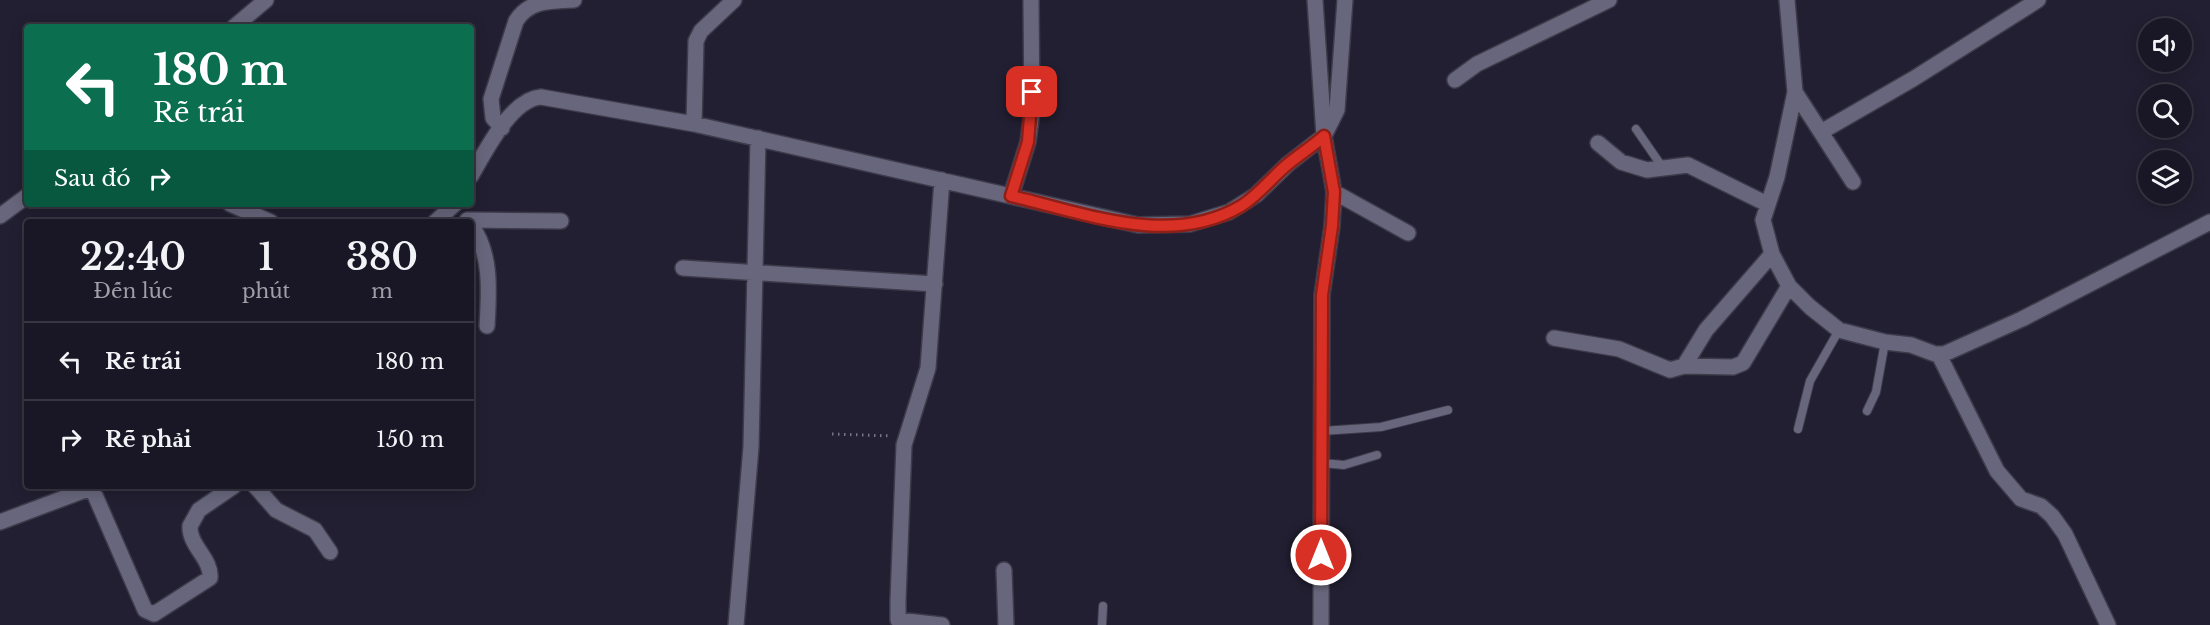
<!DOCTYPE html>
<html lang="vi">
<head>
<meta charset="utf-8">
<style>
  :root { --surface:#191725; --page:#262432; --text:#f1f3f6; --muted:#9f9fa7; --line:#373642 }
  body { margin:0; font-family:"Libre Baskerville",serif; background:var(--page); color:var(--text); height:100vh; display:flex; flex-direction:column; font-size:22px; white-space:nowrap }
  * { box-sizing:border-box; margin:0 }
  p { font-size:20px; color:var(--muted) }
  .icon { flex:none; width:33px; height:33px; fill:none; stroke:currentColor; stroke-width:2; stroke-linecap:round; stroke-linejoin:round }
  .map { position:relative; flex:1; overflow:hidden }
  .drawer { position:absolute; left:24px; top:219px; width:450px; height:270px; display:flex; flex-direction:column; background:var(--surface); border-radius:6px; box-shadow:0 3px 15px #0003,0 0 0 2px var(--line) }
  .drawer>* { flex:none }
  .hud { position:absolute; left:24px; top:24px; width:450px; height:183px; border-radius:6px; box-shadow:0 3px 15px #0003,0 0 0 2px var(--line); background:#0b6e4f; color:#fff; overflow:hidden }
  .fabs { position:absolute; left:2138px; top:18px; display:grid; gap:12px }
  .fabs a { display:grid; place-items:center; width:54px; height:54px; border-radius:50%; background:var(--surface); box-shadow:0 3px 15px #0003,0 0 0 2px var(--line); font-size:30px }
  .pin { position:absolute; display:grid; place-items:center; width:51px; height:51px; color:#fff; margin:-26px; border-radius:12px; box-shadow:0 3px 9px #0006 }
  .me { position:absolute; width:66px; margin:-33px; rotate:0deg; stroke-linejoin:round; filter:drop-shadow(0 0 4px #0008) }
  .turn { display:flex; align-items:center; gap:21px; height:126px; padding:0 30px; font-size:27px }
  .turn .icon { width:78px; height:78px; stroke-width:2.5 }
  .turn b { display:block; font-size:42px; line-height:51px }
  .then { display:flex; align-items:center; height:57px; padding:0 30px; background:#0003; gap:12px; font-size:22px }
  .eta { display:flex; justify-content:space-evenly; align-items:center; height:102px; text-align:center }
  .eta b { font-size:36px; font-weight:600; line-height:42px }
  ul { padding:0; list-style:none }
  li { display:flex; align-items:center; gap:18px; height:78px; padding:0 30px; border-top:2px solid var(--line) }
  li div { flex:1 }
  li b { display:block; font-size:22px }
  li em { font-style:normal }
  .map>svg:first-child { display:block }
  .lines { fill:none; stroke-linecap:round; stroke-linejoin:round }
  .service-casing { stroke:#3d3a4a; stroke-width:10 }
  .minor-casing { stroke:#3d3a4a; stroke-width:18 }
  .path { stroke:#777686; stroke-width:3; stroke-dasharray:1.5 4.5; stroke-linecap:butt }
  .service { stroke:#68667c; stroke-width:8 }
  .minor { stroke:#68667c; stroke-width:15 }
  .route-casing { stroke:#8d1f18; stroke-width:15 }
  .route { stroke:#d93025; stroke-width:10 }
</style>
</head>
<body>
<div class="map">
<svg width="2210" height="625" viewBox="0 0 2210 625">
  <rect width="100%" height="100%" fill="#211f31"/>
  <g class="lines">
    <g class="service-casing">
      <path id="service" d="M1636,129l27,39
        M1867,411l9,-19 9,-50
        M1798,429l12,-48 29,-51
        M1322,431l59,-4 67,-17
        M1322,463l22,2 33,-10
        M1102,625l1,-19"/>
    </g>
    <g class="minor-casing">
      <path id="minor" d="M1315,0l9,136 10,56 -2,34 -10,69 -1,330
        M1787,0l8,92 -18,85 -14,43 9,34 17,32 21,21 29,23 46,12 26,3 24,9h9l78,-35 188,-97
        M234,27l32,-27
        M1455,80l22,-16 132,-64
        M1795,92l58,90
        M694,124l2,-83 5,-10 33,-31
        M502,128l-9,-10 -2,-19 25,-78c13,-21 35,-20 58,-21
        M1821,132l92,-53 125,-79
        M1598,143l23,19 26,8 41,-5 79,39
        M471,176c14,-24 40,-77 70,-79l153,27 444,101 52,-1 39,-12 27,-17 32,-31 36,-28 13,-26 8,-110
        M942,180l-14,188 -24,77 -6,155v20l44,5
        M1334,192l74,41
        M1011,196l17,-54 4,-30 -1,-112
        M230,204l41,18
        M0,216l27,-20
        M467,220l94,1
        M435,222l20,-18
        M471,225c21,28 18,67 16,101
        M683,268l252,16
        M1554,338l65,11 51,21 14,-4 49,1 10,-4 46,-77
        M1939,355l58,116 24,28 20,7 11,10 13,18 43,91
        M1684,366l22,-36 66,-76
        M91,486l54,124 9,4 56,-36c2,-19 -21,-32 -20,-52l9,-16 35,-24
        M255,486l21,24 39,20 15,22
        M0,522l96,-36
        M1004,570l2,55
        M736,625l15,-178 7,-309"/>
    </g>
    <path class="path" d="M832,434l60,2"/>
    <use href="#service" class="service"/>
    <use href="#minor" class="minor"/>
  </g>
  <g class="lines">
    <g class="route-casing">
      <path id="route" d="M1032,92l-4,50 -17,54c73,17 159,52 230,10 18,-11 31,-29 47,-42 12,-10 25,-18 36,-28l10,56 -2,34 -10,69 -1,260"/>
    </g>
    <use href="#route" class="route"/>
  </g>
</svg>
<div class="fabs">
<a><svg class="icon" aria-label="sound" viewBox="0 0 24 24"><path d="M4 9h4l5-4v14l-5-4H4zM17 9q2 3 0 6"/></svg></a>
<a><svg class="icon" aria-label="search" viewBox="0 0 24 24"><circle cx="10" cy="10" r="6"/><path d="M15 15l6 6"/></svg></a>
<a><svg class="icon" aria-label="layers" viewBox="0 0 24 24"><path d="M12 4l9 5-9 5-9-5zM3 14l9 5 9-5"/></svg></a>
</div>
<div class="pin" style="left:1032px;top:92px;background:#d93025"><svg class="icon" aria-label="arrive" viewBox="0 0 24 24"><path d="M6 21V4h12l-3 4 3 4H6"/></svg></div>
<svg class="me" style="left:1321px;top:555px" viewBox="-20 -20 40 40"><circle r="17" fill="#d93025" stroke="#fff" stroke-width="3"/><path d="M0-11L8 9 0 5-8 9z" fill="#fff"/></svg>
<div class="hud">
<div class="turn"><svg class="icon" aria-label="left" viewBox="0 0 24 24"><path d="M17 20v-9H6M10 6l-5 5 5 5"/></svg><div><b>180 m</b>Rẽ trái</div></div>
<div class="then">Sau đó<svg class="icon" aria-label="right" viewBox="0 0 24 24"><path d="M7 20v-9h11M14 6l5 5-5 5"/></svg></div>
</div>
<section class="drawer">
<div class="eta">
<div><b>22:40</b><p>Đến lúc</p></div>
<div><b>1</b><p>phút</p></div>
<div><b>380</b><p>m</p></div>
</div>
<ul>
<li><svg class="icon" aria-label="left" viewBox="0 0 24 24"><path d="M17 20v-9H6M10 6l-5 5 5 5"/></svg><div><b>Rẽ trái</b></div><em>180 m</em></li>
<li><svg class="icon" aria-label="right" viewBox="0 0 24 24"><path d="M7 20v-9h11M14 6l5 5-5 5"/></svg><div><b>Rẽ phải</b></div><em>150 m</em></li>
</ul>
</section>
</div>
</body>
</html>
